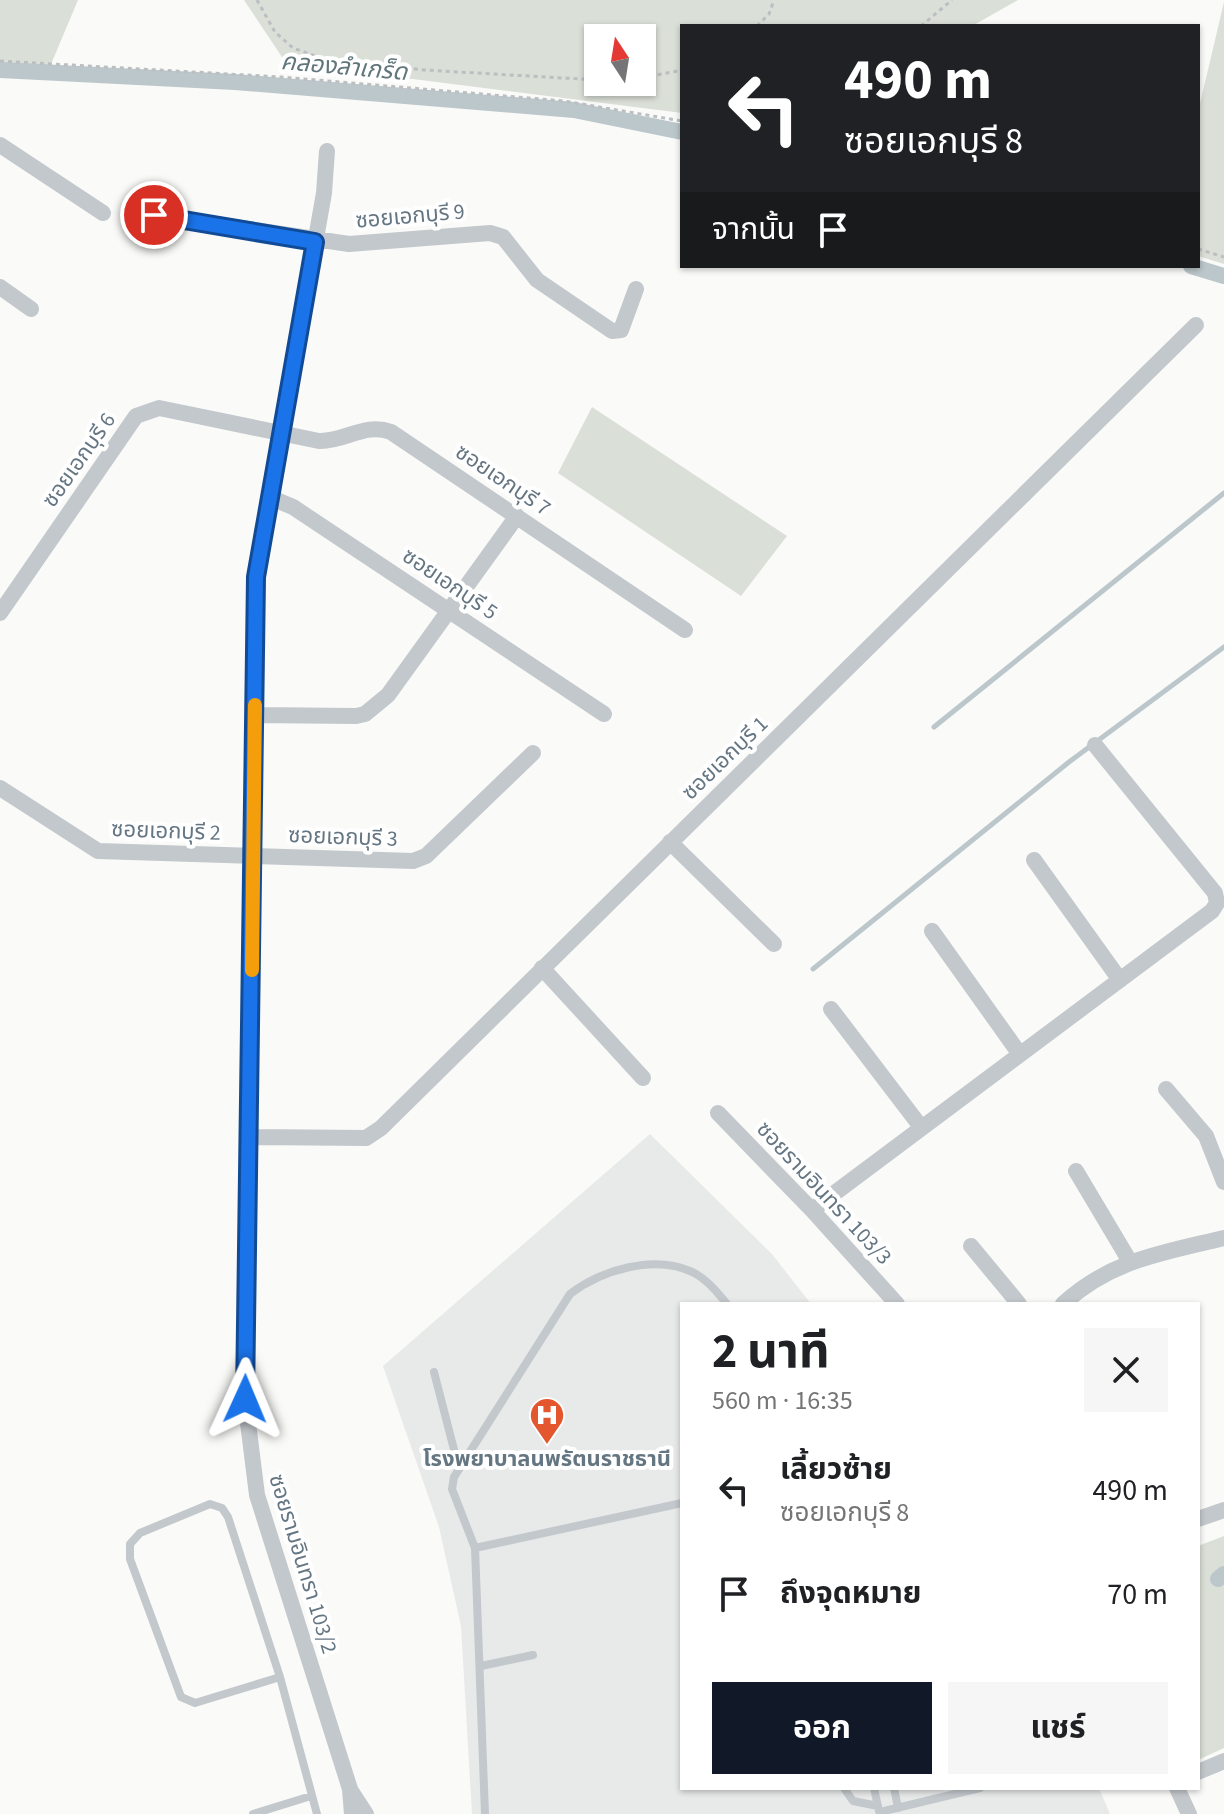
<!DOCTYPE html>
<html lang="th">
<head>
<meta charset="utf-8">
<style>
  :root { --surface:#fff; --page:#f6f6f6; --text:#202124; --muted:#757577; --accent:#111827 }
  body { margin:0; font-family:"Source Sans 3","Noto Sans Thai",sans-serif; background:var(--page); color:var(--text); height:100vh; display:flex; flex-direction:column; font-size:30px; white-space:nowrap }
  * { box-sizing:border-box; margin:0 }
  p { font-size:26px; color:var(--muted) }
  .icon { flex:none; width:44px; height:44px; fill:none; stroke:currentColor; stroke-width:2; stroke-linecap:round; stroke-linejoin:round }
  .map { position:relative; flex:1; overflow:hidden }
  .drawer { position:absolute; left:680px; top:1302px; width:520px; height:488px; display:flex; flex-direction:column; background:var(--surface); border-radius:0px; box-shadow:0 2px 6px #0004 }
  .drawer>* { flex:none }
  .guide { position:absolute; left:680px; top:24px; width:520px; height:244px; border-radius:0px; box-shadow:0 2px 6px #0004; background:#202124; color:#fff; overflow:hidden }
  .needle { width:52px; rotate:348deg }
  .controls { position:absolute; left:584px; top:24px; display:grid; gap:16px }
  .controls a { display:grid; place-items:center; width:72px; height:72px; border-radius:0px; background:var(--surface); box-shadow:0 2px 6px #0004; font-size:40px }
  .pin { position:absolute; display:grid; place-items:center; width:68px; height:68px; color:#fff; margin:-34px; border:4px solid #fff; border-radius:50%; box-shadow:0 2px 8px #0007 }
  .me { position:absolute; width:88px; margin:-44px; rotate:1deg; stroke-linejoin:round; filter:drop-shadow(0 0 6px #0008) }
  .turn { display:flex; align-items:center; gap:28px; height:168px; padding:0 32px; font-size:36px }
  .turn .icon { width:104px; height:104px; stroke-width:2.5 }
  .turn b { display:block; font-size:56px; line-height:68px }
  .then { display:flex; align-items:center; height:76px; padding:0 32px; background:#0003; gap:16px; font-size:30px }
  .round { display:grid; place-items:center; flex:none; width:84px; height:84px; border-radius:0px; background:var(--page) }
  .head { display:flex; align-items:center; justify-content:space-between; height:136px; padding:0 32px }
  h1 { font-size:48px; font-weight:700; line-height:60px }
  .primary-button { display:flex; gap:16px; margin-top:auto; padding:16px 32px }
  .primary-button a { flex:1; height:92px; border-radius:0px; background:var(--accent); color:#fff; font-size:32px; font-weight:700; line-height:92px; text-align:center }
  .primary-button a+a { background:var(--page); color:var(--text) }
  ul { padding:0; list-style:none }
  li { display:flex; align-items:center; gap:24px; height:104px; padding:0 32px }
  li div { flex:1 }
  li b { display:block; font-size:30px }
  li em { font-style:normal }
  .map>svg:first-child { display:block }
  .built { fill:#e8e9e9 }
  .green { fill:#dadfd7; fill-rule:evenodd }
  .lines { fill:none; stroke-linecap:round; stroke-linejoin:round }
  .stream { stroke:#bbc7cb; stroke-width:5 }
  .canal { stroke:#bbc7cb; stroke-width:16 }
  .path { stroke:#bbbfc2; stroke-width:3; stroke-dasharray:4 4; stroke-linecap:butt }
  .lane { stroke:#c3c8cc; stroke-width:8 }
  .street { stroke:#c3c8cc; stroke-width:16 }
  .route-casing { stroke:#114b97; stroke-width:20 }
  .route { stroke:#1a73e8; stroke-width:14 }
  .slow { stroke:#f59e0b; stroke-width:14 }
  .labels { text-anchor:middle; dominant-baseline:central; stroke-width:8; stroke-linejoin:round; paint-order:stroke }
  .street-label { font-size:22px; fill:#657683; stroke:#fff }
  .poi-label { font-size:22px; font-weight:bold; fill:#657683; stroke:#fff }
  .water-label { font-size:24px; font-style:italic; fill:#60757c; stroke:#fff }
</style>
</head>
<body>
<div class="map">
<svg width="1224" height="1814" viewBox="0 0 1224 1814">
  <rect width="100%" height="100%" fill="#fafaf8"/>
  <path class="built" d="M650,1134l122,120 39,50h-129v484h417l11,26h-638l-11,-188 -22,-99 -56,-161z"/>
  <path class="green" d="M0,0h78l-29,69 -49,-4z
    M244,0h774l-46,26h-290v87l-396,-50zM598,38h44v44h-44z
    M1224,2v262l-26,-8v-144z
    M592,407l195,129 -46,60 -183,-123z
    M1224,1536v212l-26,12v-214z"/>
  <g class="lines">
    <path class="stream" d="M934,727l290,-234
      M813,969l256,-207 155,-115"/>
    <path class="canal" d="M0,70l235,12 339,28 108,22
      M1191,266l33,10
      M1218,1579l6,-5"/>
    <path class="path" d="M257,0l18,32 18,16 28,10 103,12 174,10
      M757,26l12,-12 5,-14
      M921,26l31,-26
      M0,61l281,16 283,24 118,20
      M642,78l40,-8
      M1198,249l26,8"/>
    <path class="lane" d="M434,1372l25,97
      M475,1548l-23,-59 2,-12 116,-183c31,-24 83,-39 120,-23 15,6 27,21 37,33
      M481,1666l52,-11
      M280,1677l-52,-160 -6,-9 -12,-4 -70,29 -10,11v15l51,138 14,6 85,-26 37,137
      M844,1788l9,13 25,5
      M874,1788l5,23
      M894,1788l4,20
      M880,1812l100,-24
      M253,1814l58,-18
      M485,1814l-10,-266 207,-45"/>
    <path class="street" d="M0,145l103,68
      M327,151l-3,42 -68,384 -11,822 12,96 93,294 2,25
      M154,215l195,29 141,-11 13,4 34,43 75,51 9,-1 15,-41
      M0,287l31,22
      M269,497l24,10 311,207
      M0,613l136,-197 23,-8 160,33c26,1 46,-19 72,-9l294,198
      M255,715l101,1 9,-2 23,-19 129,-179
      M0,788l98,63 315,10 13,-5 107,-103
      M670,842l104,102
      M1034,860l86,120
      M932,931l87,122
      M542,968l101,110
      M831,1009l90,118
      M1166,1089l40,47 18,46
      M718,1113l94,97 85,94
      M250,1137l116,1 15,-10 815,-803
      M1076,1171l53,89
      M812,1210l400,-299 5,-8 -2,-10 -120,-148
      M971,1246l48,58
      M1063,1304c48,-44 99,-51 161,-66
      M1198,1519l26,-9
      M1198,1772l26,-11
      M1177,1788l12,26
      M351,1791l15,23"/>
  </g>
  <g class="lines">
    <g class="route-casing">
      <path id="route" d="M154,215l161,27 -59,335 -11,822"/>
    </g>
    <use href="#route" class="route"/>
    <path class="slow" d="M252,970l3,-265"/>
  </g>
  <defs>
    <g id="hospital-pin" transform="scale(1.8)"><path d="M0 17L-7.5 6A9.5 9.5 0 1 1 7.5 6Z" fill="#e4572e" stroke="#fff"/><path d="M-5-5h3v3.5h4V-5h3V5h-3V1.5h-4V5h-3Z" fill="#fff"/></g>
  </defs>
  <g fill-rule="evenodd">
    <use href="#hospital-pin" x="547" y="1415"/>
  </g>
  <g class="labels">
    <g class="street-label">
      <text transform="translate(410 216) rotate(-5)">ซอยเอกบุรี 9</text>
      <text transform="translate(79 460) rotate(-55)">ซอยเอกบุรี 6</text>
      <text transform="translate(503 480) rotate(34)">ซอยเอกบุรี 7</text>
      <text transform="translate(450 584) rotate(34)">ซอยเอกบุรี 5</text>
      <text transform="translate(725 758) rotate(-44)">ซอยเอกบุรี 1</text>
      <text transform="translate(166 831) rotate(2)">ซอยเอกบุรี 2</text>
      <text transform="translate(343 837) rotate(2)">ซอยเอกบุรี 3</text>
      <text transform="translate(824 1193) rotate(47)">ซอยรามอินทรา 103/3</text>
      <text transform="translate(303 1564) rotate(73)">ซอยรามอินทรา 103/2</text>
    </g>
    <g class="poi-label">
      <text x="547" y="1459">โรงพยาบาลนพรัตนราชธานี</text>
    </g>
    <g class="water-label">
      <text transform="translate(344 67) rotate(5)">คลองลำเกร็ด</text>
    </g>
  </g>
</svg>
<div class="controls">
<a><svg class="needle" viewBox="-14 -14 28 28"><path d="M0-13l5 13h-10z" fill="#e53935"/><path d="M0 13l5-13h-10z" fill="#757577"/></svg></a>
</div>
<div class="pin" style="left:154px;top:215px;background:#d93025"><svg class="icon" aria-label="arrive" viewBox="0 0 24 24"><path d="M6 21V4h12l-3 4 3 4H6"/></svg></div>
<svg class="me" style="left:245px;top:1399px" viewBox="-20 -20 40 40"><path d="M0-17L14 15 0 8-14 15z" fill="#1a73e8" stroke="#fff" stroke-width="4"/></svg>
<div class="guide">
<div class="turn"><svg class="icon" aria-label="left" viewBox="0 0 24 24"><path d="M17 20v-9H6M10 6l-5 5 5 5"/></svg><div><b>490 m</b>ซอยเอกบุรี 8</div></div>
<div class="then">จากนั้น<svg class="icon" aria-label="arrive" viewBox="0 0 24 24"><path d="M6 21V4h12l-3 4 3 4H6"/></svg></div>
</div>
<section class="drawer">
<div class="head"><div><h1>2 นาที</h1><p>560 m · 16:35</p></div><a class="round"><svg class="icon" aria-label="close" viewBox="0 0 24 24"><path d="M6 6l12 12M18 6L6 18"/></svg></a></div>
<ul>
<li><svg class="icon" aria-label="left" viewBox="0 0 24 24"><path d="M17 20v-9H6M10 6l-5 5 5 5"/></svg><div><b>เลี้ยวซ้าย</b><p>ซอยเอกบุรี 8</p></div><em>490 m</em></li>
<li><svg class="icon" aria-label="arrive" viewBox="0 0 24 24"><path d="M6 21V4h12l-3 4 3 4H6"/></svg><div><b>ถึงจุดหมาย</b></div><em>70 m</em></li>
</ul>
<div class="primary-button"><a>ออก</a><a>แชร์</a></div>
</section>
</div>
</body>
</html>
